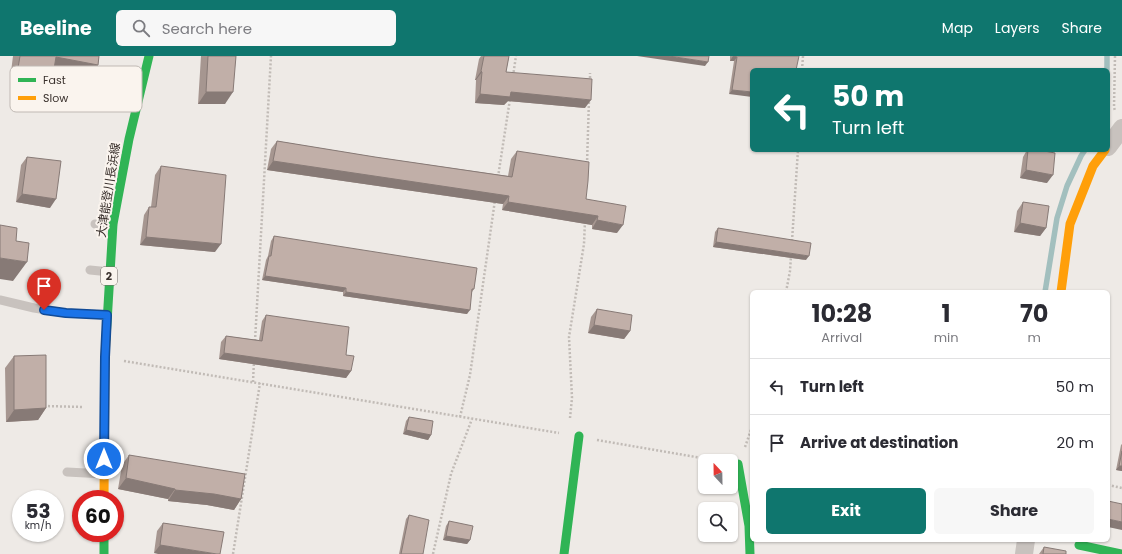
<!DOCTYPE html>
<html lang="en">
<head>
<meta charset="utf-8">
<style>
  :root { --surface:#fff; --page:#f7f7f7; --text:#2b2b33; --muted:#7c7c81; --line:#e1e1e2; --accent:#0f766e }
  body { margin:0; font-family:Poppins,"Noto Sans JP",sans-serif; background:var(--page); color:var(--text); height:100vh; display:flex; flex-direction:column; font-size:15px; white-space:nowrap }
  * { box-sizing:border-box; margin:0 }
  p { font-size:13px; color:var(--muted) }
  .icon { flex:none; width:22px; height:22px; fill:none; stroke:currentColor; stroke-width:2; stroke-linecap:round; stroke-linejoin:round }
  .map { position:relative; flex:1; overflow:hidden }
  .drawer { position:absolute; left:750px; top:234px; width:360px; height:252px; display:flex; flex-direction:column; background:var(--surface); border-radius:6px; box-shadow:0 1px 3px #0004 }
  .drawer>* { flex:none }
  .hud { position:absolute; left:750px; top:12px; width:360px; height:84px; border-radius:6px; box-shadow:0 1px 3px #0004; background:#0f766e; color:#fff; overflow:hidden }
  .needle { width:26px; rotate:338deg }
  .buttons { position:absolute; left:698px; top:398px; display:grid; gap:8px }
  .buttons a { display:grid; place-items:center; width:40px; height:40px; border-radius:6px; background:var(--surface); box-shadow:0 1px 3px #0004; font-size:20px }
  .speed { position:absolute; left:12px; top:434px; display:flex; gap:8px; font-size:20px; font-weight:700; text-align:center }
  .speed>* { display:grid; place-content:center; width:52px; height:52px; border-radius:50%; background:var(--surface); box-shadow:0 1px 3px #0004; line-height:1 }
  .speed small { font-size:10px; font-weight:400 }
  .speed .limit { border:6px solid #d22; background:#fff; color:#111 }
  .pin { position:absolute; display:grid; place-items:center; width:34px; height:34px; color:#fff; margin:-41px -17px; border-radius:50% 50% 50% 0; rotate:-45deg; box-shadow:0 0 4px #0007 }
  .pin .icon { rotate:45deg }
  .me { position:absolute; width:44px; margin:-22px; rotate:0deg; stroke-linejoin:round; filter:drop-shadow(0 0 3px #0008) }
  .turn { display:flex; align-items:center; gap:14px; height:84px; padding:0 16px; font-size:18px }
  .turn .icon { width:52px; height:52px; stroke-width:2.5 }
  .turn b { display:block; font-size:28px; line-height:34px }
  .eta { display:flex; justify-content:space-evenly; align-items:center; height:68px; text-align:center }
  .eta b { font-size:24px; font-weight:700; line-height:28px }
  .primary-button { display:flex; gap:8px; margin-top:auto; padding:8px 16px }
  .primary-button a { flex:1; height:46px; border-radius:6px; background:var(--accent); color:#fff; font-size:16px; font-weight:700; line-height:46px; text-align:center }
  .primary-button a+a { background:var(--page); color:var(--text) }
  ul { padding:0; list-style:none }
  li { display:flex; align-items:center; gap:12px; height:56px; padding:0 16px; border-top:1px solid var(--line) }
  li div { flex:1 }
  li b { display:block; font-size:15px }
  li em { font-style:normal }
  header { display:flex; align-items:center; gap:24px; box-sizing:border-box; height:56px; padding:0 20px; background:var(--accent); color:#fff }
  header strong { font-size:19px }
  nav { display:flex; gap:22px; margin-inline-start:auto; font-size:14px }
  .search { width:280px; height:36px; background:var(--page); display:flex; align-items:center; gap:10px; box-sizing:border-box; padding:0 14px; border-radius:6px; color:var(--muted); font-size:15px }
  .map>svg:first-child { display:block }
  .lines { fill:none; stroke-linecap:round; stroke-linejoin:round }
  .stream { stroke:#a2bfbe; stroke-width:5.5 }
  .path { stroke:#c1bbb6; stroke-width:2.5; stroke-dasharray:2 2; stroke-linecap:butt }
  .lane { stroke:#c8c2be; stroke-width:9 }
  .street { stroke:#c8c2be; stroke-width:18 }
  .fast { stroke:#30b455; stroke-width:9 }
  .slow { stroke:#ff9f0a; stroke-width:9 }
  .wall { fill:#a69690 }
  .shaded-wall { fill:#877a76 }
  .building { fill:#c1afa8; stroke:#877a76 }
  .route-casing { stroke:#114b97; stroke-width:10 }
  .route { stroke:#1a73e8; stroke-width:7 }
  .labels { text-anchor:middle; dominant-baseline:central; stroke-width:4; stroke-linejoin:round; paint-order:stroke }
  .shield { fill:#faf4ee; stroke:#736b66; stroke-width:1 }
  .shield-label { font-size:11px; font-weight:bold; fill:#39302c }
  .street-label { font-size:12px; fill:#39302c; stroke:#faf4ee }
  .key { fill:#faf4ee; stroke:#c0b9b4; stroke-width:1 }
  .key-label { font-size:11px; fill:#39302c }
</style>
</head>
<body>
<header>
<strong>Beeline</strong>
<div class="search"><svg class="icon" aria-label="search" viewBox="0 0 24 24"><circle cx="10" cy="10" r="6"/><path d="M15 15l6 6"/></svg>Search here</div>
<nav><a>Map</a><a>Layers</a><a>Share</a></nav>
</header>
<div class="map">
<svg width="1122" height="498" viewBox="0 0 1122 498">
  <rect width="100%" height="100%" fill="#eeeae6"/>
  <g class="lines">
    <path class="stream" d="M1107,14v-14
      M1045,236l12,-74 10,-32 14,-30 4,-6"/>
    <path class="path" d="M1115,0l-1,51 1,4
      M802,14l1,-14
      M513,20l3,-20
      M590,26v-9
      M587,108l2,-65
      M498,121l12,-78
      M792,185l6,-91
      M786,236l4,-21 1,-15
      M255,285l16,-285
      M124,305l435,72
      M253,326l1,-22
      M44,350l39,1
      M460,361l10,-42 25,-175
      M570,362l2,-20 -3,-61 15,-93 1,-23
      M597,384l122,21
      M745,391l7,-20
      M1108,429l14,3
      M233,498l27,-171
      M433,498l18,-80 21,-55"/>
    <path class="lane" d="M115,45l22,4
      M95,168h18
      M90,214l20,2
      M0,244l34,8 31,5 42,2
      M67,416l37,2"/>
    <path class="street" d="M1108,91l14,-19
      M1024,498l2,-14"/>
    <path class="fast" d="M106,283l7,-115 16,-85 20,-83
      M738,408l11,62 1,28
      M104,477v21
      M1079,489l42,9
      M564,498l15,-118"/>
    <path class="slow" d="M1061,236l9,-68 23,-58 12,-16
      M104,443l1,-142 1,-18"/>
  </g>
  <path class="wall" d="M13,0h86l-1,9 -8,12 -36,-7 -9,17 -35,-7z
    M201,0h35l-11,48h-27z
    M481,0h28l-3,16 79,36 -77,-7 -4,4 -29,-2 1,-23h-1l4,-21z
    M730,0h69l-70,38 5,-33h-4z
    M277,85l98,16 133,19 3,-17 6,-8 69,48 31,34 -25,-4v-4l-90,-15 1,-6 -236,-34 4,-21z
    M1027,94h12l8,33 -27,-5 3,-21z
    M27,101l23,51 -34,-6 5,-37z
    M161,110l54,86 -75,-7 4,-30 5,-8h2l4,-32z
    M1023,146l23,26 -6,8 -26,-4 3,-21z
    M718,172l88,32 -93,-13 2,-15z
    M274,180l200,53 -2,3 -5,22 -124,-18v-4l-81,-12 4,-20 2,-4 3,-15z
    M597,253l33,22 -6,8 -36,-6 3,-16z
    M266,259l80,40 5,16 -5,7 -127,-19 2,-17 5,-6 33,4 3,-19z
    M14,300l32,52 -8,12 -32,2 -1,-54z
    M409,361l22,18 -3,5 -25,-6 3,-13z
    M1122,388v27l-6,-1 5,-25z
    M129,399l112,44 -7,11 -27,-5 -39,-4v-2l-50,-10 4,-24z
    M409,459l14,39h-24l7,-35z
    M449,465l21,19 -3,4 -24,-4 3,-14z
    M163,467l61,9 -70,21 3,-22z
    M1044,491l22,7h-27z"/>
  <path class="shaded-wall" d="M637,0h32l39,6 -3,4z
    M733,0l4,1 -3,4h-4z
    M56,1l42,8 -8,12 -42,-8z
    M18,12l35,7 -8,12 -35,-7z
    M481,15l1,1 -6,8h-1z
    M732,34l20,2v5l-23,-3z
    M206,36h27l-8,12h-27z
    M511,36l80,8 -6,8 -77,-7 -4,4 -29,-2 5,-9z
    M273,105l236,35 -6,8 -236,-34z
    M1026,114l27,5 -6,8 -27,-5z
    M22,138l34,5 -6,9 -34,-6z
    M508,146l90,14 -6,9 -90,-15z
    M597,164l26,5 -6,8 -25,-4z
    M1020,167l26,5 -6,8 -26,-4z
    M146,181l75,7 -6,8 -75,-7z
    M716,186l93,14 -3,4 -93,-13z
    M0,202l27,4 -14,19 -13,-2z
    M265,220l81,12 -3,4 -81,-12z
    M346,236l124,18 -3,4 -124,-18z
    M594,269l36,6 -6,8 -36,-6z
    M224,297l127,18 -5,7 -127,-19z
    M46,352l-8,12 -32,2 8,-12z
    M406,374l25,5 -3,5 -25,-6z
    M1119,410h3v5l-6,-1z
    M126,422l49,11 -7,10 -50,-10z
    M175,434l39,4 27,5 -7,11 -27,-5 -39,-4z
    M1108,463l14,3v8l-14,-3z
    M446,480l24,4 -3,4 -24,-4z
    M160,489l57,9h-59l-4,-1z"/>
  <path class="building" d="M20,0h79l-1,9 -42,-8 -3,18 -35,-7z
    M208,0h28l-3,36h-27z
    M484,0h25l-3,16 86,7 -1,21 -80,-8 -1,5 -30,-3 2,-22 -1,-1z
    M669,0h40l-1,6z
    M733,0h66l-3,14h-44v22l-20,-2 5,-33z
    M277,85l98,16 137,20 5,-26 72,11 -1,19 -2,18 40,7 -3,19 -26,-5 1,-4 -90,-14 1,-6 -236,-35z
    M1028,94h11l16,3 -2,22 -27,-5z
    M27,101l34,4 -5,38 -34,-5z
    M161,110l65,9 -5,69 -75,-7 3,-30h7z
    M1023,146l26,4 -3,22 -26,-5z
    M0,169l17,3 -1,13 13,2 -2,19 -27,-4z
    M718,172l93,15 -2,13 -93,-14z
    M274,180l203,32 -3,21h-2l-2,21 -124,-18v-4l-81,-12 4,-20h2z
    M597,253l35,6 -2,16 -36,-6z
    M266,259l83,12 -3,28 8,1 -3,15 -127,-18 2,-17 36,5z
    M46,299v53l-32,2v-54z
    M409,361l24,4 -2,14 -25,-5z
    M1122,395v15h-3z
    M129,399l116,19 -4,25 -27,-5 -39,-4v-1l-49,-11z
    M1108,445l14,3v18l-14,-3z
    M409,459l20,5 -6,34h-22z
    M449,465l24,5 -3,14 -24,-4z
    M163,467l61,9 -4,22h-3l-57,-9z
    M1044,491l22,4v3h-23z"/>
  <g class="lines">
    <g class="route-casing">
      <path id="route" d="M44,254l22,3 41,2 -2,42 -1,102"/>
    </g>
    <use href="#route" class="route"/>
  </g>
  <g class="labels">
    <rect class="shield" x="101" y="211" width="16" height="18" rx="3"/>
    <g class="shield-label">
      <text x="109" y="220">2</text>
    </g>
    <g class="street-label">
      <text transform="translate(108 134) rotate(-81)">大津能登川長浜線</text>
    </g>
  </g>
  <rect x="10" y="10" width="132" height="46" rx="6" class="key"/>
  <rect x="18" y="22" width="18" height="4" fill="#30b455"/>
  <rect x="18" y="40" width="18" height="4" fill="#ff9f0a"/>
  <g class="key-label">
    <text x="43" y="28">Fast</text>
    <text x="43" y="46">Slow</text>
  </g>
</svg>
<div class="buttons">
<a><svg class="needle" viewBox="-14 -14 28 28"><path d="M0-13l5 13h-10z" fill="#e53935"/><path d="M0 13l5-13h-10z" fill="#7c7c81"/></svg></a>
<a><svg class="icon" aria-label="search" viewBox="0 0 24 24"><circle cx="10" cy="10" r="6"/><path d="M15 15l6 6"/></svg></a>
</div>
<div class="speed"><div>53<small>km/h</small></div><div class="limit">60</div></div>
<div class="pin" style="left:44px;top:254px;background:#d93025"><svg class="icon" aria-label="arrive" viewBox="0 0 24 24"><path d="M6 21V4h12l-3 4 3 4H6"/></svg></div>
<svg class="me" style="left:104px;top:403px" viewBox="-20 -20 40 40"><circle r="17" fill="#1a73e8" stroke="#fff" stroke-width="3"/><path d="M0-11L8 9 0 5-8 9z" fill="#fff"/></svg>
<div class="hud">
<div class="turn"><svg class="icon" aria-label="left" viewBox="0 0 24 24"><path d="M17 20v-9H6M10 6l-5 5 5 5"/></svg><div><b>50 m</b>Turn left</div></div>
</div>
<section class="drawer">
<div class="eta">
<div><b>10:28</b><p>Arrival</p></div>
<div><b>1</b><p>min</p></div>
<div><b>70</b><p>m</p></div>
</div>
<ul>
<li><svg class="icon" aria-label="left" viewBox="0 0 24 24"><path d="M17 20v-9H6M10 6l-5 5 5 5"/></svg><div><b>Turn left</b></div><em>50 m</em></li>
<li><svg class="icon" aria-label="arrive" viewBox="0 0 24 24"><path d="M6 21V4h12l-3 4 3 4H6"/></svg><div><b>Arrive at destination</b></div><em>20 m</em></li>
</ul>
<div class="primary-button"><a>Exit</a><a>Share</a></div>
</section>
</div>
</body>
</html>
